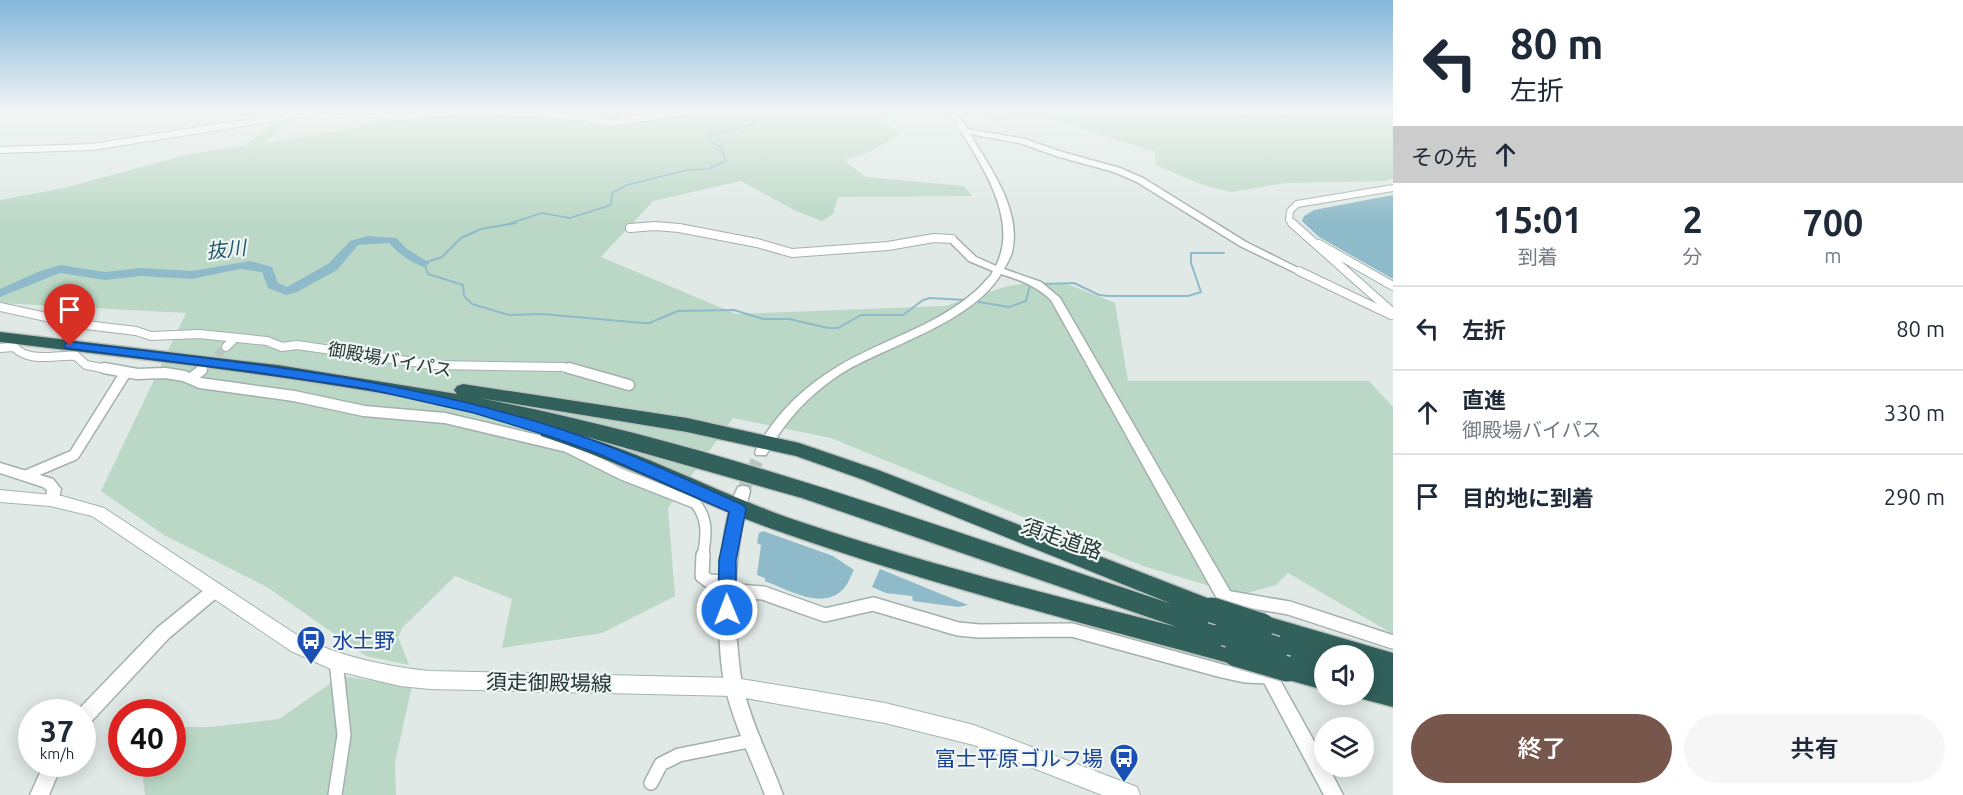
<!DOCTYPE html>
<html lang="ja">
<head>
<meta charset="utf-8">
<style>
  :root { --surface:#fff; --page:#f6f6f7; --text:#1f2937; --muted:#747a83; --line:#e0e1e3; --accent:#77574c }
  body { margin:0; font-family:Ubuntu,"Noto Sans JP",sans-serif; background:var(--page); color:var(--text); height:100vh; display:flex; flex-direction:column; font-size:22px; white-space:nowrap }
  * { box-sizing:border-box; margin:0 }
  p { font-size:20px; color:var(--muted) }
  .icon { flex:none; width:33px; height:33px; fill:none; stroke:currentColor; stroke-width:2; stroke-linecap:round; stroke-linejoin:round }
  .map { position:relative; flex:1; overflow:hidden }
  .details { display:flex; flex-direction:column; background:var(--surface); width:570px }
  .details>* { flex:none }
  .guide { background:#fff; color:var(--text); overflow:hidden }
  .tools { position:absolute; left:1314px; top:645px; display:grid; gap:12px }
  .tools a { display:grid; place-items:center; width:60px; height:60px; border-radius:50%; background:var(--surface); box-shadow:0 3px 15px #0003; font-size:30px }
  .speed { position:absolute; left:18px; top:699px; display:flex; gap:12px; font-size:30px; font-weight:700; text-align:center }
  .speed>* { display:grid; place-content:center; width:78px; height:78px; border-radius:50%; background:var(--surface); box-shadow:0 3px 15px #0003; line-height:1 }
  .speed small { font-size:15px; font-weight:400 }
  .speed .limit { border:9px solid #d22; background:#fff; color:#111 }
  .pin { position:absolute; display:grid; place-items:center; width:51px; height:51px; color:#fff; margin:-62px -26px; border-radius:50% 50% 50% 0; rotate:-45deg; box-shadow:0 0 6px #0007 }
  .pin .icon { rotate:45deg }
  .me { position:absolute; width:66px; margin:-33px; rotate:359deg; stroke-linejoin:round; filter:drop-shadow(0 0 4px #0008) }
  .turn { display:flex; align-items:center; gap:21px; height:126px; padding:0 18px; font-size:27px }
  .turn .icon { width:78px; height:78px; stroke-width:2.5 }
  .turn b { display:block; font-size:42px; line-height:51px }
  .then { display:flex; align-items:center; height:57px; padding:0 18px; background:#0003; gap:12px; font-size:22px }
  .eta { display:flex; justify-content:space-evenly; align-items:center; height:102px; text-align:center }
  .eta b { font-size:36px; font-weight:600; line-height:42px }
  .button { display:flex; gap:12px; margin-top:auto; padding:12px 18px }
  .button a { flex:1; height:69px; border-radius:36px; background:var(--accent); color:#fff; font-size:24px; font-weight:600; line-height:69px; text-align:center }
  .button a+a { background:var(--page); color:var(--text) }
  ul { padding:0; list-style:none }
  li { display:flex; align-items:center; gap:18px; height:84px; padding:0 18px; border-top:2px solid var(--line) }
  li div { flex:1 }
  li b { display:block; font-size:22px }
  li em { font-style:normal }
  main { display:flex; flex:1; min-height:0 }
  .map>svg:first-child { display:block }
  .green { fill:#bbd8c6 }
  .water { fill:#8ebac9 }
  .lines { fill:none; stroke-linecap:round; stroke-linejoin:round }
  .stream-far1 { stroke:#8ebac9; stroke-width:1.5 }
  .stream { stroke:#8ebac9; stroke-width:2 }
  .river { fill:#8ebac9; fill-rule:evenodd }
  .minor-tunnel { stroke:#bac5c2; stroke-width:8; stroke-dasharray:8 4; stroke-linecap:butt }
  .tertiary-tunnel { stroke:#bac5c2; stroke-width:13; stroke-dasharray:13 7; stroke-linecap:butt }
  .minor-far3-casing { stroke:#a4b0ad; stroke-width:8 }
  .minor-far2-casing { stroke:#a4b0ad; stroke-width:10 }
  .minor-far1-casing { stroke:#a4b0ad; stroke-width:13 }
  .minor-casing { stroke:#a4b0ad; stroke-width:16 }
  .tertiary-casing { stroke:#a4b0ad; stroke-width:3 }
  .secondary-casing { stroke:#a1b4ae; stroke-width:2 }
  .motorway-casing { stroke:#bdc3c2; stroke-width:3 }
  .minor-far3 { stroke:#fff; stroke-width:6 }
  .minor-far2 { stroke:#fff; stroke-width:8 }
  .minor-far1 { stroke:#fff; stroke-width:10 }
  .minor { stroke:#fff; stroke-width:13 }
  .tertiary { fill:#fff; fill-rule:evenodd }
  .secondary { fill:#fff; fill-rule:evenodd }
  .motorway { fill:#32605b; fill-rule:evenodd }
  .motorway-bridge-casing { stroke:#bdc3c2; stroke-width:28; stroke-linecap:butt }
  .motorway-bridge { stroke:#32605b; stroke-width:25 }
  .route { fill:#1a73e8; stroke:#114b97; stroke-width:1.5 }
  .labels { text-anchor:middle; dominant-baseline:central; stroke-width:4.5; stroke-linejoin:round; paint-order:stroke }
  .street-label { font-size:18px; fill:#233734; stroke:#f0f6f4 }
  .water-label { font-size:20px; font-style:italic; fill:#24596c; stroke:#f0f6f4 }
  .near-street-label { font-size:21px; fill:#233734; stroke:#f0f6f4 }
  .near-transit-label { font-size:21px; fill:#164399; stroke:#f0f6f4; text-anchor:start }
</style>
</head>
<body>
<main>
<div class="map">
<svg width="1393" height="795" viewBox="0 0 1393 795">
  <rect width="100%" height="100%" fill="#e0e9e6"/>
  <path class="green" d="M448,111h207l-6,10 49,-10h209h-33l25,23 -29,18 -26,8 21,17 99,9 8,10 -134,1 -5,17 -11,7 -26,-10 -55,-30 -88,20 -52,56 135,57 209,-8 63,-20 28,-4 31,2 48,19 13,78h241l24,26v227l-105,-61 -12,12 -36,10 -97,-29 -312,-128 -98,-20 -65,90 7,88 -73,37 -100,15 10,-49 -57,-23 -52,51 -5,10 11,28 -43,-9 -99,-69 -103,-52 -63,-44 85,-178 -186,-10v-103l64,-12 125,-34 55,-8 28,-21 25,-8 -35,27 92,-16 34,-11z
    M999,111h200l33,5 43,2 28,-7h90v67l-6,3 -102,2 -54,9 -28,-7 -47,-20 -1,-13 -112,-36 -16,-2 -29,7 -8,-3 -1,-4z
    M341,676l71,10 -17,76 1,33h-251l-4,-31h31l1,-37h38l68,-8z"/>
  <path class="water" d="M1393,195v84l-74,-42 -17,-16 2,-5 10,-6z
    M763,531l70,25 21,14c-3,5 -5,12 -9,17 -20,25 -56,3 -80,-6v-3l-8,-3 4,-30 -4,-2 2,-10z
    M880,569l88,36 -10,2 -45,-6 -1,-5 -26,-3 -14,-6z"/>
  <g class="lines">
    <path class="stream-far1" d="M780,111l17,3 13,-3
      M967,111h26
      M1045,111l17,2 11,-2
      M1205,111c36,6 73,8 109,0
      M508,224l34,-11 28,5 41,-13 1,-12 15,-8 60,-15 21,-1 18,-8 -4,-13 -10,-6 -4,-6 42,-11 3,-3 -2,-7 15,-4"/>
    <path class="stream" d="M516,223l-35,6 -20,9 -19,19 -18,6 4,11 35,11 1,11 8,8 37,11 33,-1 101,9h6l29,-12 56,-1 29,9h26l39,9h10l23,-13h42l20,-15 7,-2 35,2
      M1042,284l32,-1 25,12 10,1h79l13,-4 -10,-29v-10h33
      M973,301l36,6 17,-6 4,-16"/>
    <path class="river" d="M604,111h18l-4,3z
      M368,236l28,2 11,11 23,14 -6,4c-14,-5 -25,-13 -35,-24l-31,2 -21,25 -40,22 -11,3 -18,-7 -6,-16 -22,-3 -48,10 -51,-3 -36,4 -45,-7 -60,24v-8l40,-18 20,-6 45,7 36,-4 51,3 58,-10 22,6 6,16 9,4 41,-23 22,-23z"/>
    <path class="minor-tunnel" d="M208,364l18,-17"/>
    <path class="tertiary-tunnel" d="M743,491l18,-39"/>
    <g class="minor-far3-casing">
      <path id="minor-far3" d="M493,111l89,6 28,6 80,-12
        M0,150l92,-3 208,-33 22,2 35,-3 44,4 59,-6
        M1294,224l-5,-4 1,-9 7,-7 96,-16"/>
    </g>
    <g class="minor-far2-casing">
      <path id="minor-far2" d="M1292,223l99,88
        M630,228l25,-2 24,2 78,15 35,10 96,-7 46,-8 18,1
        M1319,244l74,42
        M1299,271l92,44
        M0,307l78,17 58,7 15,5 48,-2 68,7 15,6 15,-2 137,20 128,2 15,3
        M226,347l9,-9
        M0,348l14,-1c17,17 41,7 62,9l10,9 26,5"/>
    </g>
    <g class="minor-far1-casing">
      <path id="minor-far1" d="M104,368l33,6 28,-1 19,3 16,7 94,13 70,15 81,7 122,29 54,27 74,29c14,16 11,33 8,53
        M569,368l60,17
        M191,378l11,-8
        M27,475l47,-20 52,-83"/>
    </g>
    <g class="minor-casing">
      <path id="minor" d="M703,555l-1,21 7,5 17,1
        M725,590l38,3 62,22 48,-11 85,25 21,2 93,-1 150,41 23,5 24,1
        M1225,597l64,11 104,34
        M651,783l10,-19 18,-9 75,-15
        M335,795l9,-60 -8,-74"/>
    </g>
    <g class="tertiary-casing">
      <path id="tertiary" d="M949,111h6l12,18 58,10 37,13 58,16 23,10 103,64 58,29 -5,3 -3,-1 -56,-27 -103,-64 -23,-10 -58,-16 -36,-13 -50,-9c20,34 52,76 42,118 -1,5 -5,11 -8,17l37,13 19,16 181,312 2,5 -2,5 -6,2 -6,-2 -178,-320c-15,-14 -31,-20 -50,-26 -28,47 -108,70 -154,96 -35,21 -62,50 -81,85h-10l-1,-3c19,-36 47,-64 82,-85 44,-27 95,-39 135,-73 7,-5 13,-13 19,-19l2,-4 -24,-10 -22,-22 5,-3 3,1 21,20 20,9c26,-52 -23,-112 -47,-155z
        M0,463l53,16 8,10 -3,14 -5,1 -5,-1 -2,-4 1,-9 -4,-3 -43,-14z
        M743,486l5,1 2,4c-14,53 -19,106 -12,160 1,12 2,24 5,36 9,38 27,72 40,108h-18c-14,-36 -31,-71 -40,-108 -10,-48 -9,-156 13,-200z
        M215,583l5,2 3,5 -3,5 -51,43 -81,87 -6,2v-15h-6l81,-84 53,-43z
        M1261,654l6,3 57,102v7h4l15,29h-19l-71,-133 2,-5z
        M44,764h18l-13,31h-19z"/>
    </g>
    <g class="secondary-casing">
      <path id="secondary" d="M0,490l62,6 42,12 199,131c41,18 83,28 127,32l304,7 81,13 70,12 89,22 163,62 3,8h-38l-128,-50 -89,-22 -151,-27 -304,-7 -30,-3 -67,-16 -42,-19 -199,-135 -42,-10 -50,-4z"/>
    </g>
    <g class="motorway-casing">
      <path id="motorway" d="M0,332l278,33 179,29 -3,-4 3,-4 6,-2 224,34 112,25 79,27 342,133 4,7 -4,7 -4,2 18,6 3,8 -5,8 13,5 3,8 -3,8 -9,3c-154,-42 -308,-81 -458,-134 -81,-28 -156,-69 -237,-95l-2,-5 5,-6c-179,-41 -361,-61 -544,-83zM479,398l208,34 109,24 68,24 308,124c-228,-75 -456,-161 -693,-206zM580,435l222,63 375,129c-129,-33 -259,-65 -385,-108 -72,-25 -139,-62 -212,-84z
        M1262,615l131,38v54l-38,-10 -1,-3h10v-38h-40v34l-46,-13 -4,-8 4,-8 -11,-4 -3,-8 3,-8 4,-1 -17,-6 -4,-8 4,-8z"/>
    </g>
    <use href="#minor-far3" class="minor-far3"/>
    <use href="#minor-far2" class="minor-far2"/>
    <use href="#minor-far1" class="minor-far1"/>
    <use href="#minor" class="minor"/>
    <use href="#tertiary" class="tertiary"/>
    <use href="#secondary" class="secondary"/>
    <use href="#motorway" class="motorway"/>
    <g class="motorway-bridge-casing">
      <path id="motorway-bridge" d="M1212,610l50,16
        M1225,633l51,16
        M1236,654l51,15"/>
    </g>
    <use href="#motorway-bridge" class="motorway-bridge"/>
  </g>
  <linearGradient id="sky" x2="0" y2="1"><stop stop-color="#84b6dc"/><stop offset="0.5" stop-color="#f1f5f4"/><stop offset="1" stop-color="#f1f5f4" stop-opacity="0"/></linearGradient>
  <rect width="1393" height="222" fill="url(#sky)"/>
  <path class="route" d="M70,342c166,19 333,36 493,88 62,20 121,49 180,75l3,4 -10,51v50l-3,5 -6,3 -7,-3 -2,-5 1,-50 10,-48 -130,-58 -47,-17 -78,-24 -106,-24 -114,-17 -188,-24 -2,-2 2,-3z"/>
  <defs>
    <g id="bus-pin" transform="scale(1.5)"><path d="M0 17L-7.5 6A9.5 9.5 0 1 1 7.5 6Z" fill="#1a4fb4" stroke="#f0f6f4"/><path d="M-5-6H5V4H4V6H2V4H-2V6H-4V4H-5ZM-3.5-4V0h7V-4ZM-3.5 1.2v1.5H-2V1.2ZM2 1.2v1.5H3.5V1.2Z" fill="#fff"/></g>
  </defs>
  <g fill-rule="evenodd">
    <use href="#bus-pin" x="311" y="640"/>
    <use href="#bus-pin" x="1124" y="758"/>
  </g>
  <g class="labels">
    <g class="street-label">
      <text transform="translate(390 359) rotate(10)">御殿場バイパス</text>
    </g>
    <g class="water-label">
      <text transform="translate(226 249) rotate(-6)">抜川</text>
    </g>
    <g class="near-street-label">
      <text transform="translate(1062 538) rotate(19)">須走道路</text>
      <text transform="translate(549 682) rotate(1)">須走御殿場線</text>
    </g>
    <g class="near-transit-label">
      <text x="332" y="640">水土野</text>
      <text x="1103" y="758" text-anchor="end">富士平原ゴルフ場</text>
    </g>
  </g>
</svg>
<div class="tools">
<a><svg class="icon" aria-label="sound" viewBox="0 0 24 24"><path d="M4 9h4l5-4v14l-5-4H4zM17 9q2 3 0 6"/></svg></a>
<a><svg class="icon" aria-label="layers" viewBox="0 0 24 24"><path d="M12 4l9 5-9 5-9-5zM3 14l9 5 9-5"/></svg></a>
</div>
<div class="speed"><div>37<small>km/h</small></div><div class="limit">40</div></div>
<div class="pin" style="left:70px;top:346px;background:#d93025"><svg class="icon" aria-label="arrive" viewBox="0 0 24 24"><path d="M6 21V4h12l-3 4 3 4H6"/></svg></div>
<svg class="me" style="left:727px;top:610px" viewBox="-20 -20 40 40"><circle r="17" fill="#1a73e8" stroke="#fff" stroke-width="3"/><path d="M0-11L8 9 0 5-8 9z" fill="#fff"/></svg>
</div>
<section class="details">
<div class="guide">
<div class="turn"><svg class="icon" aria-label="left" viewBox="0 0 24 24"><path d="M17 20v-9H6M10 6l-5 5 5 5"/></svg><div><b>80 m</b>左折</div></div>
<div class="then">その先<svg class="icon" aria-label="ahead" viewBox="0 0 24 24"><path d="M12 20V5M6 11l6-6 6 6"/></svg></div>
</div>
<div class="eta">
<div><b>15:01</b><p>到着</p></div>
<div><b>2</b><p>分</p></div>
<div><b>700</b><p>m</p></div>
</div>
<ul>
<li><svg class="icon" aria-label="left" viewBox="0 0 24 24"><path d="M17 20v-9H6M10 6l-5 5 5 5"/></svg><div><b>左折</b></div><em>80 m</em></li>
<li><svg class="icon" aria-label="ahead" viewBox="0 0 24 24"><path d="M12 20V5M6 11l6-6 6 6"/></svg><div><b>直進</b><p>御殿場バイパス</p></div><em>330 m</em></li>
<li><svg class="icon" aria-label="arrive" viewBox="0 0 24 24"><path d="M6 21V4h12l-3 4 3 4H6"/></svg><div><b>目的地に到着</b></div><em>290 m</em></li>
</ul>
<div class="button"><a>終了</a><a>共有</a></div>
</section>
</main>
</body>
</html>
